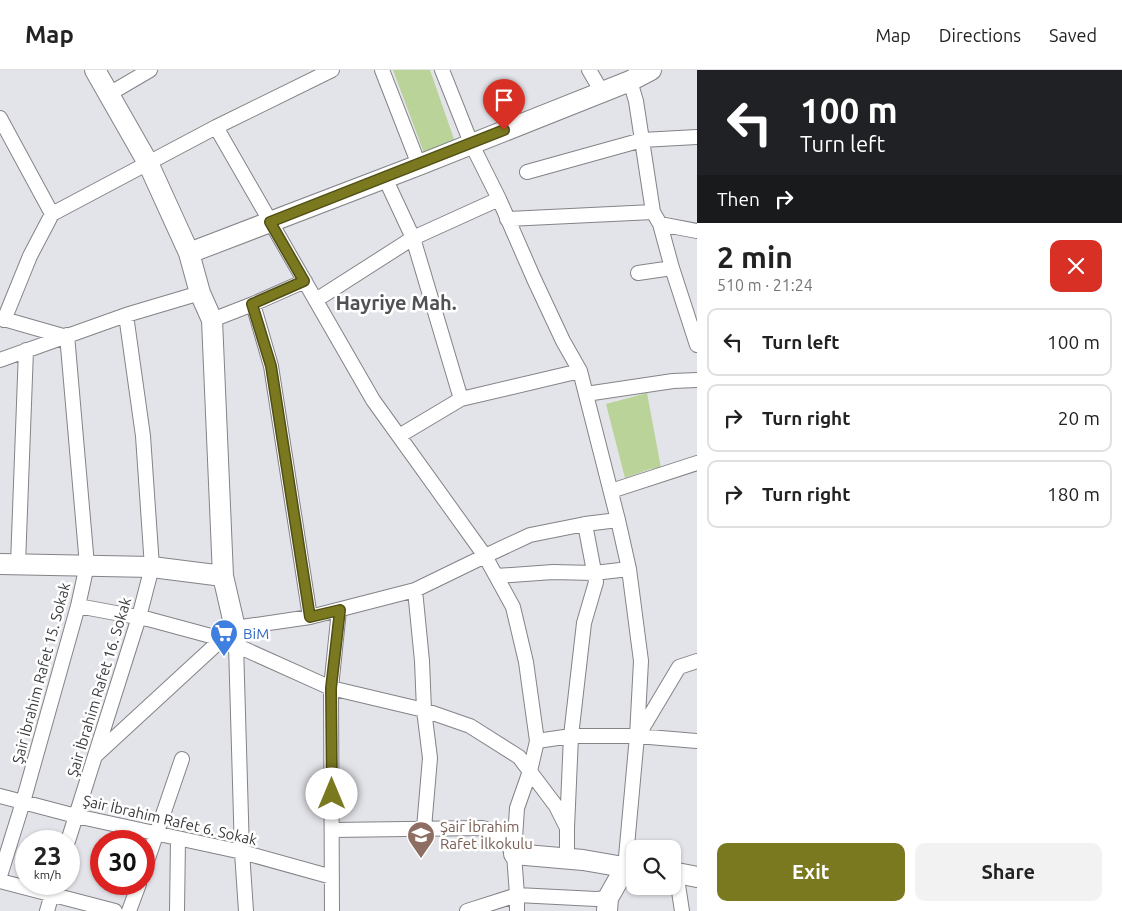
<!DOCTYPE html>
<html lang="en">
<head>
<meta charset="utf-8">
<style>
  :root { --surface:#fff; --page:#f2f2f2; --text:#222; --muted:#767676; --line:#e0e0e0; --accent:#7b7920 }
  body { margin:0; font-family:Ubuntu,sans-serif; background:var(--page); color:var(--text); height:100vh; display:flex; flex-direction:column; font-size:19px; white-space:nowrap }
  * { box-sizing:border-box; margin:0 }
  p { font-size:16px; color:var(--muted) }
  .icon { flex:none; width:28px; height:28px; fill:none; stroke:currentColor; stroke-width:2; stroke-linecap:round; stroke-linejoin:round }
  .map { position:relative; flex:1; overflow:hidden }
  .details { display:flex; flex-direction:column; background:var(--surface); width:425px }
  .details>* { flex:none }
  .guide { background:#202124; color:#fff; overflow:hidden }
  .buttons { position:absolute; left:626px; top:770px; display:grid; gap:10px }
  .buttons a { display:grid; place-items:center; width:55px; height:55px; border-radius:10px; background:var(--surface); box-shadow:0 1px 4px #0004; font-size:25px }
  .speed { position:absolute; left:15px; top:760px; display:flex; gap:10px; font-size:25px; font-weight:700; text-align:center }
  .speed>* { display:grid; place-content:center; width:65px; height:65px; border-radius:50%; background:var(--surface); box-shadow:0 1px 4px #0004; line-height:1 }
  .speed small { font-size:12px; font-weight:400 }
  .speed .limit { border:8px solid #d22; background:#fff; color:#111 }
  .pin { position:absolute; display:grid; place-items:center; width:42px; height:42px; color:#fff; margin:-51px -21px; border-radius:50% 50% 50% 0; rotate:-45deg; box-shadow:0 0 5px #0007 }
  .pin .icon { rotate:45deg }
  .me { position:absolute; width:55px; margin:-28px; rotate:0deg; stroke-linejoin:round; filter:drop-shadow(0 0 4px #0008) }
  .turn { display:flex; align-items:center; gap:18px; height:105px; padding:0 20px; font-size:22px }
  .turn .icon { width:65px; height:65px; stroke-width:2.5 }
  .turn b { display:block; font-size:35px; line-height:42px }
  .then { display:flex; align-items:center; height:48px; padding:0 20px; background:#0003; gap:10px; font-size:19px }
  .round { display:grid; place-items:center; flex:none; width:52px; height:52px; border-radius:10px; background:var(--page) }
  .overview { display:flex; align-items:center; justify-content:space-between; height:85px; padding:0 20px }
  h1 { font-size:30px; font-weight:700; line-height:38px }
  .button { display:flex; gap:10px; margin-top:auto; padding:10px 20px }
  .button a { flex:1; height:58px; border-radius:10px; background:var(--accent); color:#fff; font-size:20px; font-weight:700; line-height:58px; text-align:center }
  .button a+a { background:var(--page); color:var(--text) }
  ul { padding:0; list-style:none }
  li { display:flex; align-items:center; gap:15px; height:68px; margin:0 10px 8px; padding:0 10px; border:2px solid var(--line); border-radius:10px }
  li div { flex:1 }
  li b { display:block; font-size:19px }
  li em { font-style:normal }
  header { display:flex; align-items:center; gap:30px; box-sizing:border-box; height:70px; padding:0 25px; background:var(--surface); border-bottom:1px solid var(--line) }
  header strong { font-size:24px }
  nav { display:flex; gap:28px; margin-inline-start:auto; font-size:18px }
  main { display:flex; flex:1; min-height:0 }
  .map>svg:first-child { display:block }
  .green { fill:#b9d398 }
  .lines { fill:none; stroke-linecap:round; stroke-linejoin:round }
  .street-casing { stroke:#838388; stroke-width:16 }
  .secondary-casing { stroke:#838388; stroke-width:22 }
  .street { stroke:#fff; stroke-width:14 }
  .secondary { stroke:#fff; stroke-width:20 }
  .route-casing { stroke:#504f15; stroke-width:12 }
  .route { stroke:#7b7920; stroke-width:9 }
  .labels { text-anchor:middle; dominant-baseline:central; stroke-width:5; stroke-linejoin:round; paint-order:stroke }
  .shop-label { font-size:15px; fill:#366cbe; stroke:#fff; text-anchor:start }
  .street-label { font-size:15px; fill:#393a3c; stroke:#fff }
  .education-label { font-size:15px; fill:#785e54; stroke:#fff; text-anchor:start }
  .district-label { font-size:20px; font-weight:bold; fill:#505155; stroke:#fff }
</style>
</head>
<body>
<header>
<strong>Map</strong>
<nav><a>Map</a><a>Directions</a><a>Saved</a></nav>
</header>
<main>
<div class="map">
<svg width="697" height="841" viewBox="0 0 697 841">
  <rect width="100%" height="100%" fill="#e3e4e9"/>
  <path class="green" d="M393,0h37l25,72 -31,11z
    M647,323l14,75 -11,1 -25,9 -19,-74z"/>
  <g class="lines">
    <g class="street-casing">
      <path id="street" d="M382,0l37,95
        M442,0l29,73 28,56 35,80 29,62 17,30 38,149 11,49 12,92 -4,75 -12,132
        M589,0l13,22
        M630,11l6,20 17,111 7,12 12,44 25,77
        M109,24l41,-24
        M0,48l52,96
        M216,57l157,273 112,156 45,-21 55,-11
        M527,102l115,-32 55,-3
        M385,108l28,60 48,161
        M507,149l146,-7
        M660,154l37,7
        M638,203l34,-5
        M316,230l97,-62 86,-39
        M253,234l18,62 39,251
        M0,248l63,18
        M4,250l26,-64 22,-42 164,-87 116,-57
        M212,250l41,-16 52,-23
        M0,290l126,-45 74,-22
        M586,324l87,-13 24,-1
        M399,366l62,-37 119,-28
        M611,421l86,-28
        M18,494l8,-214
        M496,506l57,-4 41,1 35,-4
        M78,536l70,13 74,20 109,49 93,22 46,16 49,31 37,49 11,22
        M235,558l75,-11 105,-27
        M236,575l6,207 4,59
        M639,664l40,-67 18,-6
        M537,671l34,-5h66l60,5
        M96,685l126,-116
        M0,726l76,20 166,36 90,25
        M424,758l6,-70 -6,-48 -2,-49 -7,-71 70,-34 28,51 13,55 11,79 -7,30 -13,37 -3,46 3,41 -50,16
        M332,760l150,-2 17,5 15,21
        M68,771l71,-224 13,-50 -9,-131 -17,-121
        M567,788v-30l4,-92 13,-113 12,-41 -11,-58 33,-4
        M144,800l38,-111
        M676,802l6,39
        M0,806l23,-74 55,-196 9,-41 -20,-230
        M0,811l115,30
        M47,841l8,-27
        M129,841l10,-27
        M177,841l1,-72
        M332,841l-1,-223 8,-78
        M517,841v-16l79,4 12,-1"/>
    </g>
    <g class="secondary-casing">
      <path id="secondary" d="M95,0l53,93 41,90 11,40 12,27 11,256 12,52 1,17
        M189,183l230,-88 211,-84 21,-11
        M0,494l152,3 71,9
        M514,784l69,6 52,9
        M672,802l25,5
        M607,841l1,-13 17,-30"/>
    </g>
    <use href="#street" class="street"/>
    <use href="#secondary" class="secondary"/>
  </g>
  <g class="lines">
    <g class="route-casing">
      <path id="route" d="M332,724l-1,-106 9,-78 -30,7 -39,-251 -19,-62 52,-23 -34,-59 234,-92"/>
    </g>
    <use href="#route" class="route"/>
  </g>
  <defs>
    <g id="supermarket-pin" transform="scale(1.4375)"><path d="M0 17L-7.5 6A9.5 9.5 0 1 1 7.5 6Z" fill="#3f7fe0" stroke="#fff"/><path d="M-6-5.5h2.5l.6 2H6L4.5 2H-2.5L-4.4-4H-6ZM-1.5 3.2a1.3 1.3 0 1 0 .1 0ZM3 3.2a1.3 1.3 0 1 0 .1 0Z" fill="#fff"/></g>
    <g id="school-pin" transform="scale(1.4375)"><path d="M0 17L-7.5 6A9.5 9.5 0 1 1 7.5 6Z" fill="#8d6e63" stroke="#fff"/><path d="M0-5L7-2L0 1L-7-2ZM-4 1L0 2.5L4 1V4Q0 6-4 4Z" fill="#fff"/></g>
  </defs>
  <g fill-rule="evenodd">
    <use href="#supermarket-pin" x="224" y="563"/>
    <use href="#school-pin" x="421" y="765"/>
  </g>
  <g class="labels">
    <g class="shop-label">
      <text x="243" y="563">BiM</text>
    </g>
    <g class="street-label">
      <text transform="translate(41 603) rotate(-75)">Şair İbrahim Rafet 15. Sokak</text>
      <text transform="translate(99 617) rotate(-73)">Şair İbrahim Rafet 16. Sokak</text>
      <text transform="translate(170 750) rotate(13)">Şair İbrahim Rafet 6. Sokak</text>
    </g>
    <g class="education-label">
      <text x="440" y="756">Şair İbrahim<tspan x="440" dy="17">Rafet İlkokulu</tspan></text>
    </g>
    <g class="district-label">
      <text x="396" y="232">Hayriye Mah.</text>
    </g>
  </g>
</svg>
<div class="buttons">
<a><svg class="icon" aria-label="search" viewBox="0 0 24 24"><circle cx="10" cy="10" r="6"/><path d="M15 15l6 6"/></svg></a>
</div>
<div class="speed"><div>23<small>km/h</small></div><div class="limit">30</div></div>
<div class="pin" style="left:504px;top:60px;background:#d93025"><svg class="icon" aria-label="arrive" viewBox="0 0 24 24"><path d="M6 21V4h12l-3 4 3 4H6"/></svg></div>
<svg class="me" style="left:332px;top:724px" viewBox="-20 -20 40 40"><circle r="19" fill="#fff"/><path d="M0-13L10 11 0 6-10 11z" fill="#7b7920"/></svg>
</div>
<section class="details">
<div class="guide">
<div class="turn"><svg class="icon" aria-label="left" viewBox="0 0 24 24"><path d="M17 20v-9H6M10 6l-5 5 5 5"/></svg><div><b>100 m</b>Turn left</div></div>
<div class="then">Then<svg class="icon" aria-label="right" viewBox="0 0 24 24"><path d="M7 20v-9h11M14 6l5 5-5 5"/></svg></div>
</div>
<div class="overview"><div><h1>2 min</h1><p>510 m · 21:24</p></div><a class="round" style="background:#d93025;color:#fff"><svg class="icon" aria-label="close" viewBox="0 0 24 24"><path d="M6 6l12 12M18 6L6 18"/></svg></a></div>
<ul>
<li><svg class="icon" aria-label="left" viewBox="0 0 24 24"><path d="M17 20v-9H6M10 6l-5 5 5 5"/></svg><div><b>Turn left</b></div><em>100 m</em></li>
<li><svg class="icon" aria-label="right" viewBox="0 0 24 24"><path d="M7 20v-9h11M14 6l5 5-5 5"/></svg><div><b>Turn right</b></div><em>20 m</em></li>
<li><svg class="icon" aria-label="right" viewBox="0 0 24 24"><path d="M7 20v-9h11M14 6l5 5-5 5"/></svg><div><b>Turn right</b></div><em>180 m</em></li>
</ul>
<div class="button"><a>Exit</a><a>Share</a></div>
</section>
</main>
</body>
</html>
